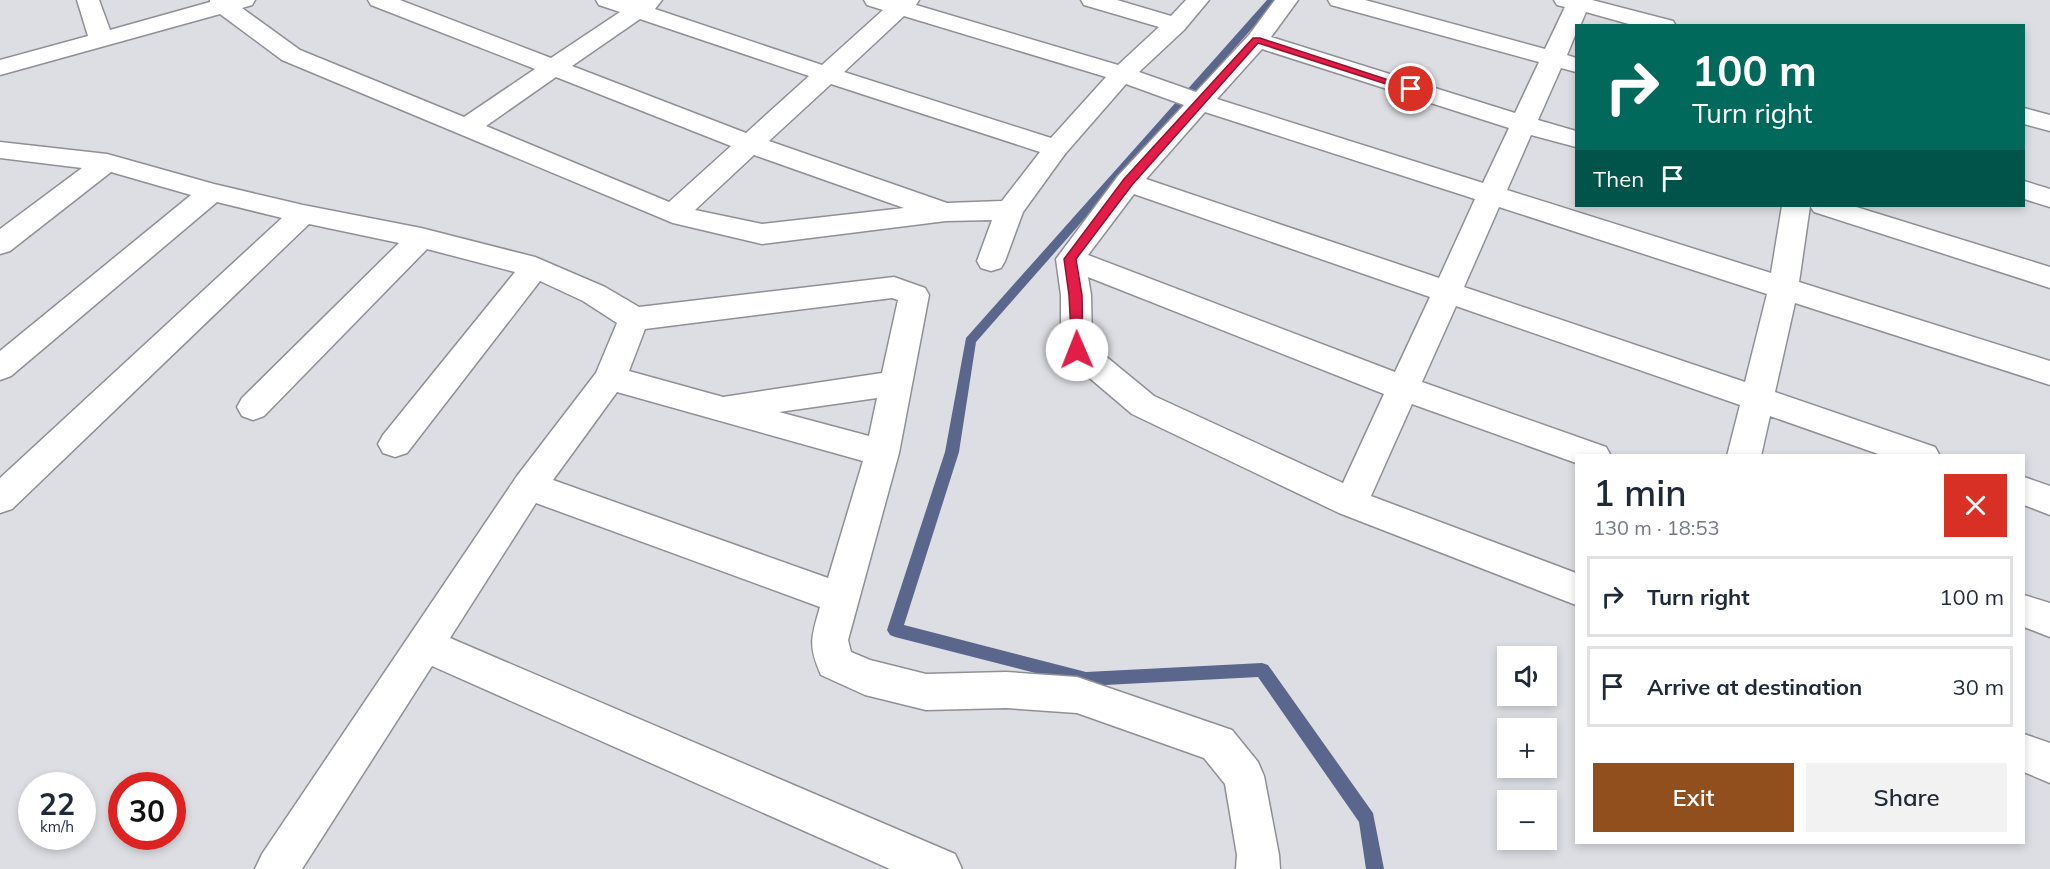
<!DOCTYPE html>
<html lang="en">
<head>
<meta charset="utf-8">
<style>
  :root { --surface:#fff; --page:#f2f2f3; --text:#1f2937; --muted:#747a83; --line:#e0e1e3; --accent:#924f1e }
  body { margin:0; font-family:Mulish,sans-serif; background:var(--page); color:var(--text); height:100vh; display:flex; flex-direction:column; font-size:22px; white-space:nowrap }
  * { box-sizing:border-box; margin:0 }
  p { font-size:20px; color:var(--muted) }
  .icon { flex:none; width:33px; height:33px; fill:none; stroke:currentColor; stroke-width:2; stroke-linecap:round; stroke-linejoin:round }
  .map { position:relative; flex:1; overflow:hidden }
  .details { position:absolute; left:1575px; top:454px; width:450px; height:390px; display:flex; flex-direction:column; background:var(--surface); border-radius:0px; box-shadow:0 3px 9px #0003 }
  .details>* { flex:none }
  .banner { position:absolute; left:1575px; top:24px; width:450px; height:183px; border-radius:0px; box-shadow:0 3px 9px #0003; background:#00695c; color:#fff; overflow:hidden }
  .tools { position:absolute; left:1497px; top:646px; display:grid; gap:12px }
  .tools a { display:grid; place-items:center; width:60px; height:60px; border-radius:0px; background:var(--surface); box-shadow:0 3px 9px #0003; font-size:30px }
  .speed { position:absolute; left:18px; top:772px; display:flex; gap:12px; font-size:30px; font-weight:700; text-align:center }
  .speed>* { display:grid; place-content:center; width:78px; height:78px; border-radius:50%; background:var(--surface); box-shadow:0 3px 9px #0003; line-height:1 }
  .speed small { font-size:15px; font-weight:400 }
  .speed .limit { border:9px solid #d22; background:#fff; color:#111 }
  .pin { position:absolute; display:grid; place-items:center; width:51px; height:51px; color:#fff; margin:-26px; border:3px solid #fff; border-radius:50%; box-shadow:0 2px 6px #0007 }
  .me { position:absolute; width:66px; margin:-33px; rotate:359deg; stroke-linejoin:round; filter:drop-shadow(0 0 4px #0008) }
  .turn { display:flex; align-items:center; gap:21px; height:126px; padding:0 18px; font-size:27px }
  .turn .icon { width:78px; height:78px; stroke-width:2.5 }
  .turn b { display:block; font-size:42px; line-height:51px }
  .then { display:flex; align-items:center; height:57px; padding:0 18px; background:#0003; gap:12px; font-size:22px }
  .round { display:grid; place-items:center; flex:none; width:63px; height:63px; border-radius:0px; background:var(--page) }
  .overview { display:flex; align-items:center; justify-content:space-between; height:102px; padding:0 18px }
  h1 { font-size:36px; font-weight:600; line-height:45px }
  .cta { display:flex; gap:12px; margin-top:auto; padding:12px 18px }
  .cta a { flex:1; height:69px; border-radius:0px; background:var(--accent); color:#fff; font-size:24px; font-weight:600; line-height:69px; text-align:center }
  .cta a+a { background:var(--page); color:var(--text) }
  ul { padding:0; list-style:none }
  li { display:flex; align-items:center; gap:18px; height:81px; margin:0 12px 9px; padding:0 6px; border:3px solid var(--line); border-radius:0px }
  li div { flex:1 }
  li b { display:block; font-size:22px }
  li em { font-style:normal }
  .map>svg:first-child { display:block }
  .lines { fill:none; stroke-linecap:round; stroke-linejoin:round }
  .stream { fill:#5b668c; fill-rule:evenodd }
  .street-casing { stroke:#8f9095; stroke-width:3 }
  .street { fill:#fff; fill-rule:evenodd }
  .route { fill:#e11d48; stroke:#92132f; stroke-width:1.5 }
</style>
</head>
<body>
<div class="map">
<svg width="2050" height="869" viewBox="0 0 2050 869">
  <rect width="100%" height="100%" fill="#dddee3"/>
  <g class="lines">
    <path class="stream" d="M1267,0h10l-301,342 -17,110 -55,173 182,47 176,-9 6,2 105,148 11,56h-18l-7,-47 -101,-145 -172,9 -191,-49 -5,-2 -3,-5 58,-178 21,-114z"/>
    <g class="street-casing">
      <path id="street" d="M77,0h22l11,30 100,-28v-2h45l-3,5 -10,3 58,42 164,67 71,-48 -164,-64 -3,-5h32l151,58 69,-46 -21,-7 -3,-5h66l-7,9 167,56 61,-55 -16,-5 -3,-5h55l-3,5 202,60 41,-38 -75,-22 -3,-5h36l54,16 15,-16h23l-25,30 -45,42 57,20 53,-57 26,-35h23l-27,37 244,76 24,-51 -208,-57 -3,-5h37l180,49 20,-42 -8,-2 -3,-5h38l81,21 3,5h-40l-50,-14 -6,14h-4v7l-9,22 9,3v14l-15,-4 -23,52 38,11v16l-45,-12 -24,55 264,83 11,-67h28l-11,76 251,79v24l-255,-82 -20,89 160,55 5,9h-56l-114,-40 -9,40h-34l13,-51 -284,-99 -34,76 184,65 5,9h-35v7l-164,-59 -41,92 205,77v32l-237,-92 -207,-99 -66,-56 -5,-8v-55l-5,-36 62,-83 66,-71 -58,-21 -61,70 -42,58 -18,49 -4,7 -10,3 -10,-3 -4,-7 15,-41 -46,1 -184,23 -89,-21 -391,-163 -62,-46 -220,61v-15l88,-24zM904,16l202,61 -55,61 -207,-66zM640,19l169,57 -63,57 -174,-67zM1262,49l247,79 -26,55 -266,-84zM556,77l175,69 -62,56 -183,-76zM831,84l209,68 -38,49 -55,2 -178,-62zM1205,112l270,87 -36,79 -293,-99zM754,155l150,53 -142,16 -67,-14zM1134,194l296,103 -35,75 -307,-117zM1499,207l268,87 -22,88 -281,-95zM1088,277l296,117 -41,89 -189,-87 -62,-51 -1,-50z
        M2024,108l26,7v16l-26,-7z
        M0,142l107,12 107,30 89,21 118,23 114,29 70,30 34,20 255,-30 31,11 4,7 -30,158 -51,187 3,12 19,8 56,14 80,-2 71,5 155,53 26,32 6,14 15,79 1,14h-44l1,-14 -12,-71 -21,-26 -127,-45 -71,-5 -80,2 -61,-15 -44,-20c-13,-30 -10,-37 -1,-68l-284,-104 -86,135 505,216 7,15h-72l-458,-203 -130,203h-47l7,-15 255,-378 79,-103 21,-50 -34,-22 -43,-20 -133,172 -12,4 -12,-4 -5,-9 5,-9 132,-163 -88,-23 -163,167 -11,4 -11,-4 -5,-9 5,-9 157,-155 -90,-19 -297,285 -12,4v-35l282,-260 -65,-16 -206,174 -11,4v-29l191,-156 -80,-23 -101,79 -10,3v-25l82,-61 -82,-10zM892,298l6,2 -16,73 -159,24 -94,-26 16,-42zM617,392l246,69 -35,117 -275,-98zM877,398l-8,38 -90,-24z
        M2024,181l26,8v18l-26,-8z
        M1810,206h43l197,61v21l-236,-76z
        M2024,477l26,9v29l-26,-10z
        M2024,595l26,8v34l-26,-10z
        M2024,734l26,9v40l-26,-11z"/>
    </g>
    <use href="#street" class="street"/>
  </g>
  <path class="route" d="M1253,38h7l156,51 -8,2 -150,-48 -126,142 -56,74 6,36 1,55 -2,4h-9l-3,-59 -5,-36 60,-80z"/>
</svg>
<div class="tools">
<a><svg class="icon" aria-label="sound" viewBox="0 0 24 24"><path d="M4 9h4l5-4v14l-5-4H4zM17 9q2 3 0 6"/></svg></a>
<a>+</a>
<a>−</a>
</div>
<div class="speed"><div>22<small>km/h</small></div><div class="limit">30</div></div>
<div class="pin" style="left:1411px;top:89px;background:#d93025"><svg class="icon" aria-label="arrive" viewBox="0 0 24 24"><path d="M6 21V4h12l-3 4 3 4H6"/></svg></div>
<svg class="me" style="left:1077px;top:350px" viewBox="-20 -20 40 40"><circle r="19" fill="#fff"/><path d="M0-13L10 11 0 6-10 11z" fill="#e11d48"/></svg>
<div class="banner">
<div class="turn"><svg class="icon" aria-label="right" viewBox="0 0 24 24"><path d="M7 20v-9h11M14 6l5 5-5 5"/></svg><div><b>100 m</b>Turn right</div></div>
<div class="then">Then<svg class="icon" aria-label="arrive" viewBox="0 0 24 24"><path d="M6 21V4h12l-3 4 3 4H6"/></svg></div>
</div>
<section class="details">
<div class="overview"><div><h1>1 min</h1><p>130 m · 18:53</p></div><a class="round" style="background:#d93025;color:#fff"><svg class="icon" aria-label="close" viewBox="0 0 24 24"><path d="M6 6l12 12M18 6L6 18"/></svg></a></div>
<ul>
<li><svg class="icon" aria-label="right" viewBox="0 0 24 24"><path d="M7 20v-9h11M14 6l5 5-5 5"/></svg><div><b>Turn right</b></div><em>100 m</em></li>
<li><svg class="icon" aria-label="arrive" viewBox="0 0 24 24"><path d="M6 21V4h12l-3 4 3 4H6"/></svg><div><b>Arrive at destination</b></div><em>30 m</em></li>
</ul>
<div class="cta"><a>Exit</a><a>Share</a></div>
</section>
</div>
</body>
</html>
